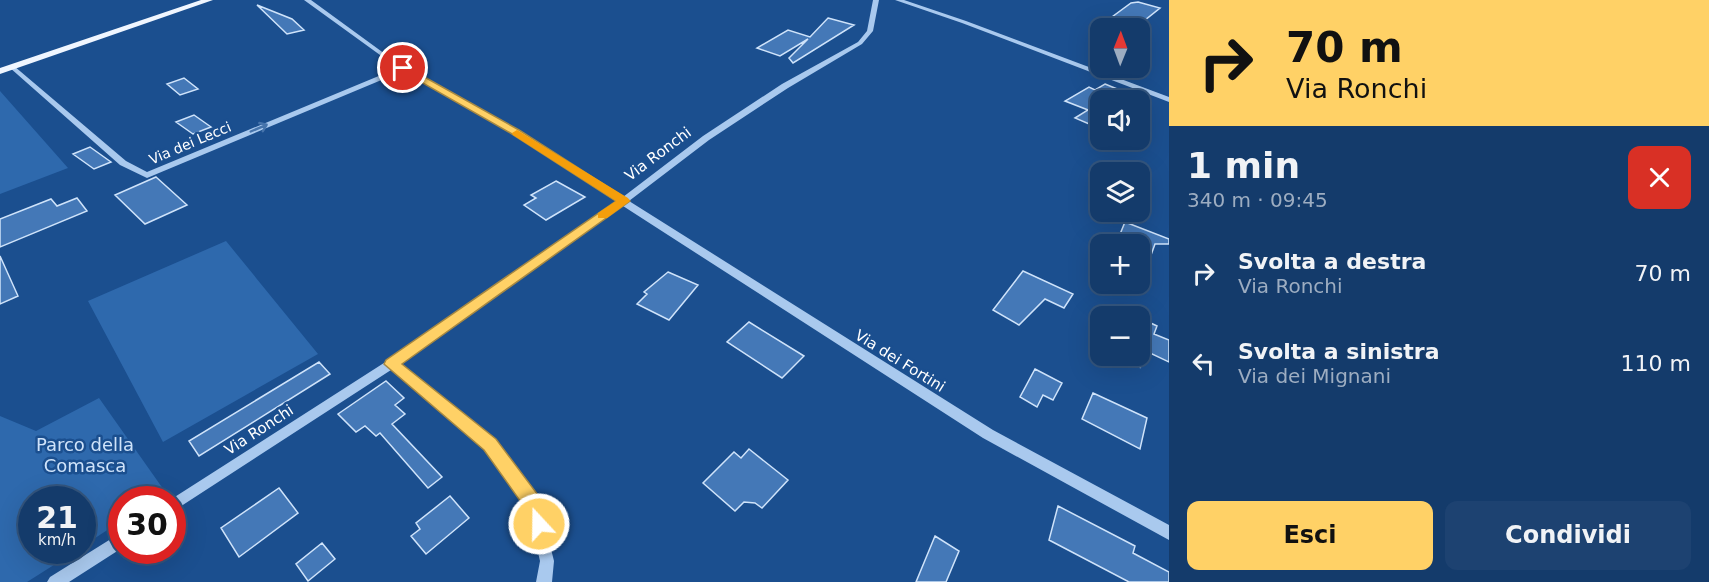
<!DOCTYPE html>
<html lang="it">
<head>
<meta charset="utf-8">
<style>
  :root { --surface:#143b6b; --page:#1d4271; --text:#f1f3f6; --muted:#9dadc1; --line:#33557e; --accent:#ffd166 }
  body { margin:0; font-family:"DejaVu Sans",sans-serif; background:var(--page); color:var(--text); height:100vh; display:flex; flex-direction:column; font-size:22px; white-space:nowrap }
  * { box-sizing:border-box; margin:0 }
  p { font-size:20px; color:var(--muted) }
  .icon { flex:none; width:33px; height:33px; fill:none; stroke:currentColor; stroke-width:2; stroke-linecap:round; stroke-linejoin:round }
  .map { position:relative; flex:1; overflow:hidden }
  .details { display:flex; flex-direction:column; background:var(--surface); width:540px }
  .details>* { flex:none }
  .guide { background:#ffd166; color:#111; overflow:hidden }
  .needle { width:39px; rotate:1deg }
  .tools { position:absolute; left:1090px; top:18px; display:grid; gap:12px }
  .tools a { display:grid; place-items:center; width:60px; height:60px; border-radius:12px; background:var(--surface); box-shadow:0 6px 24px #0002,0 0 0 2px var(--line); font-size:30px }
  .speed { position:absolute; left:18px; top:486px; display:flex; gap:12px; font-size:30px; font-weight:700; text-align:center }
  .speed>* { display:grid; place-content:center; width:78px; height:78px; border-radius:50%; background:var(--surface); box-shadow:0 6px 24px #0002,0 0 0 2px var(--line); line-height:1 }
  .speed small { font-size:15px; font-weight:400 }
  .speed .limit { border:9px solid #d22; background:#fff; color:#111 }
  .pin { position:absolute; display:grid; place-items:center; width:51px; height:51px; color:#fff; margin:-26px; border:3px solid #fff; border-radius:50%; box-shadow:0 2px 6px #0007 }
  .me { position:absolute; width:66px; margin:-33px; rotate:339deg; stroke-linejoin:round; filter:drop-shadow(0 0 4px #0008) }
  .turn { display:flex; align-items:center; gap:21px; height:126px; padding:0 18px; font-size:27px }
  .turn .icon { width:78px; height:78px; stroke-width:2.5 }
  .turn b { display:block; font-size:42px; line-height:51px }
  .round { display:grid; place-items:center; flex:none; width:63px; height:63px; border-radius:12px; background:var(--page) }
  .headline { display:flex; align-items:center; justify-content:space-between; height:102px; padding:0 18px }
  h1 { font-size:36px; font-weight:700; line-height:45px }
  .button { display:flex; gap:12px; margin-top:auto; padding:12px 18px }
  .button a { flex:1; height:69px; border-radius:12px; background:var(--accent); color:#111; font-size:24px; font-weight:700; line-height:69px; text-align:center }
  .button a+a { background:var(--page); color:var(--text) }
  ul { padding:0; list-style:none }
  li { display:flex; align-items:center; gap:18px; height:90px; padding:0 18px }
  li div { flex:1 }
  li b { display:block; font-size:22px }
  li em { font-style:normal }
  main { display:flex; flex:1; min-height:0 }
  .map>svg:first-child { display:block }
  .green { fill:#2e69ad }
  .building { fill:#4478b7; stroke:#cfe3fa; stroke-width:1.5 }
  .lines { fill:none; stroke-linecap:round; stroke-linejoin:round }
  .minor { fill:#a9c9ee; fill-rule:evenodd }
  .major { fill:#f0f6ff; fill-rule:evenodd }
  .oneway { stroke:#4674ac }
  .route { fill:#ffd166; stroke:#a68842; stroke-width:1.5 }
  .slow { fill:#f59e0b }
  .labels { text-anchor:middle; dominant-baseline:central; stroke-width:5; stroke-linejoin:round; paint-order:stroke }
  .far-street-label { font-size:14px; fill:#fff; stroke:#1b4f8f }
  .street-label { font-size:15px; fill:#fff; stroke:#1b4f8f }
  .near-park-label { font-size:18px; fill:#cfe3fa; stroke:#1b4f8f }
</style>
</head>
<body>
<main>
<div class="map">
<svg width="1169" height="582" viewBox="0 0 1169 582">
  <rect width="100%" height="100%" fill="#1b4f8f"/>
  <path class="green" d="M0,91l68,77 -68,26z
    M226,241l92,113 -155,88 -75,-141z
    M99,398l67,95 -11,6 -33,1 -1,21 -38,25 -1,-46h-50v50l44,1 -49,31h-27v-166l36,15z"/>
  <path class="building" d="M1138,2l22,6 -25,20h-38l34,-25z
    M257,5l35,14 12,11 -17,4z
    M828,18l26,7 -61,38 -4,-5 19,-19 -28,17 -23,-8 31,-18 22,7z
    M184,78l14,11 -18,6 -13,-11z
    M1105,84l39,16h-43v29l-26,-11 13,-8 -23,-9 24,-14 6,3z
    M194,115l17,12 -18,7 -17,-12z
    M90,147l21,15 -17,7 -21,-15z
    M156,177l31,28 -42,19 -30,-29z
    M556,181l29,16 -39,23 -22,-15 12,-7 -5,-3z
    M77,198l10,13 -87,36v-28l51,-20 6,7z
    M1125,222l44,17v5h-14l-13,36h-2v-36h-24z
    M0,256l18,40 -18,8z
    M1023,271l50,23 -9,14 -19,-9 -26,26 -26,-15z
    M668,272l30,13 -29,35 -32,-16 10,-10 -3,-2z
    M1140,318l17,8 -3,8 15,6v22l-21,-10 -8,16z
    M749,322l55,34 -22,22 -55,-36z
    M319,362l11,12 -131,82 -10,-15z
    M1035,369l27,14 -9,17 -10,-5 -6,12 -17,-10z
    M386,381l18,17 -9,7 10,9 -13,10 50,53 -14,11 -48,-55 -4,3 -11,-10 -9,6 -18,-18z
    M1093,393l54,25 -7,31 -58,-30z
    M749,449l39,31 -26,28 -7,-5 -11,-1 -9,9 -32,-28 31,-31 7,6z
    M279,488l19,25 -59,44 -18,-29z
    M450,496l19,22 -43,36 -15,-18 9,-7 -4,-6z
    M1058,506l77,40 -2,7 36,19v10h-40l-80,-42z
    M935,536l24,15 -13,31h-30z
    M322,543l13,16 -27,22 -12,-17z"/>
  <g class="lines">
    <path class="minor" d="M304,0h7l85,62 123,68 104,67 80,-61 79,-52 76,-42 9,-11 6,-31h6l-6,31 -11,13 -74,44 -79,52 -80,61 364,229 176,95v15l-186,-102 -360,-232 -224,158 96,77 44,60 15,60 -2,21h-16l4,-21 -12,-52 -43,-60 -94,-79 -219,142v-12h-2l217,-139 230,-159 -104,-68 -110,-63 -256,107 -27,-13 -111,-98 5,-1 112,95 21,11 251,-104z
      M895,0h9l62,21 203,76v5l-207,-79z
      M122,532v16l-53,34h-22l3,-5z"/>
    <path class="major" d="M201,0h12l-213,74v-6z"/>
  </g>
  <defs><path id="oneway-shaft" d="M-6 0H5M1.5-3L5.5 0L1.5 3" fill="none" stroke-width="1.6" stroke-linecap="round" stroke-linejoin="round" transform="scale(1.5)"/></defs>
  <use class="oneway" href="#oneway-shaft" transform="translate(259 128) rotate(-23)"/>
  <path class="route" d="M403,65l116,65 111,71 -228,163 94,75 45,60 7,25 -3,6 -6,3 -7,-3 -6,-21 -42,-59 -100,-86 2,-4 230,-159 -104,-67 -112,-64 -2,-2z"/>
  <path class="slow" d="M517,130l111,68 2,3 -23,17h-9v-5l18,-12 -103,-66 -1,-2z"/>
  <g class="labels">
    <g class="far-street-label">
      <text transform="translate(190 143) rotate(-23)">Via dei Lecci</text>
    </g>
    <g class="street-label">
      <text transform="translate(658 154) rotate(-37)">Via Ronchi</text>
      <text transform="translate(900 361) rotate(32)">Via dei Fortini</text>
      <text transform="translate(259 430) rotate(-33)">Via Ronchi</text>
    </g>
    <g class="near-park-label">
      <text x="85" y="444">Parco della<tspan x="85" dy="21">Comasca</tspan></text>
    </g>
  </g>
</svg>
<div class="tools">
<a><svg class="needle" viewBox="-14 -14 28 28"><path d="M0-13l5 13h-10z" fill="#e53935"/><path d="M0 13l5-13h-10z" fill="#9dadc1"/></svg></a>
<a><svg class="icon" aria-label="sound" viewBox="0 0 24 24"><path d="M4 9h4l5-4v14l-5-4H4zM17 9q2 3 0 6"/></svg></a>
<a><svg class="icon" aria-label="layers" viewBox="0 0 24 24"><path d="M12 4l9 5-9 5-9-5zM3 14l9 5 9-5"/></svg></a>
<a>+</a>
<a>−</a>
</div>
<div class="speed"><div>21<small>km/h</small></div><div class="limit">30</div></div>
<div class="pin" style="left:403px;top:68px;background:#d93025"><svg class="icon" aria-label="arrive" viewBox="0 0 24 24"><path d="M6 21V4h12l-3 4 3 4H6"/></svg></div>
<svg class="me" style="left:539px;top:524px" viewBox="-20 -20 40 40"><circle r="17" fill="#ffd166" stroke="#fff" stroke-width="3"/><path d="M0-11L8 9 0 5-8 9z" fill="#fff"/></svg>
</div>
<section class="details">
<div class="guide">
<div class="turn"><svg class="icon" aria-label="right" viewBox="0 0 24 24"><path d="M7 20v-9h11M14 6l5 5-5 5"/></svg><div><b>70 m</b>Via Ronchi</div></div>
</div>
<div class="headline"><div><h1>1 min</h1><p>340 m · 09:45</p></div><a class="round" style="background:#d93025;color:#fff"><svg class="icon" aria-label="close" viewBox="0 0 24 24"><path d="M6 6l12 12M18 6L6 18"/></svg></a></div>
<ul>
<li><svg class="icon" aria-label="right" viewBox="0 0 24 24"><path d="M7 20v-9h11M14 6l5 5-5 5"/></svg><div><b>Svolta a destra</b><p>Via Ronchi</p></div><em>70 m</em></li>
<li><svg class="icon" aria-label="left" viewBox="0 0 24 24"><path d="M17 20v-9H6M10 6l-5 5 5 5"/></svg><div><b>Svolta a sinistra</b><p>Via dei Mignani</p></div><em>110 m</em></li>
</ul>
<div class="button"><a>Esci</a><a>Condividi</a></div>
</section>
</main>
</body>
</html>
